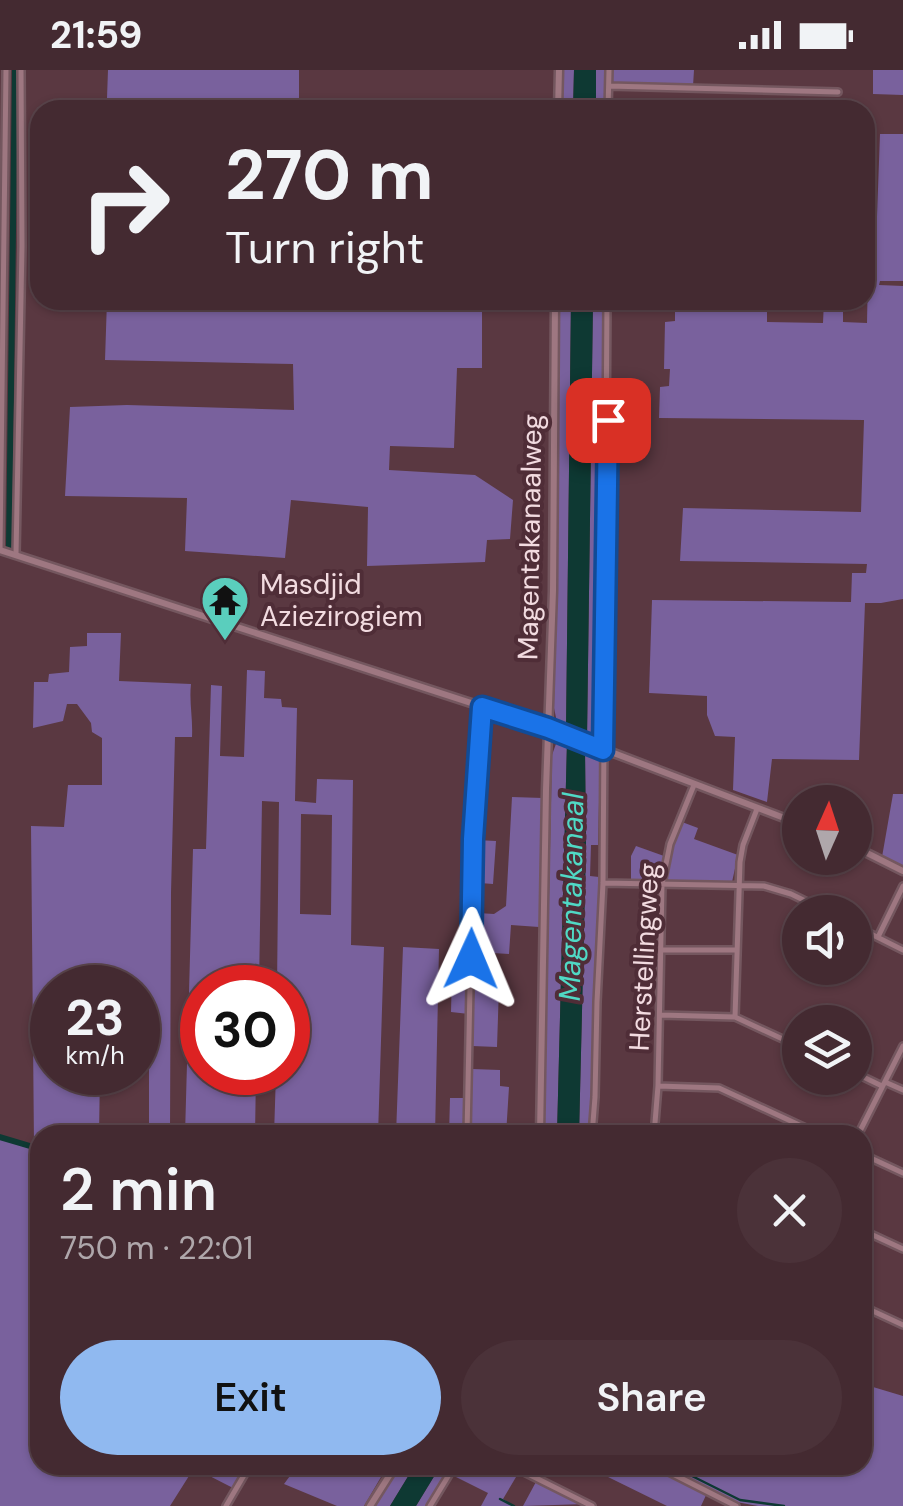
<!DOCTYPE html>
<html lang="en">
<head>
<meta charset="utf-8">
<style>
  :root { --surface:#442a31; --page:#4b3239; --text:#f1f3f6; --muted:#afa7ab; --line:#5c464d; --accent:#90b9f0 }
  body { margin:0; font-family:"DM Sans",sans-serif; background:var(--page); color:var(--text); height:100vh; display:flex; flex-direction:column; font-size:38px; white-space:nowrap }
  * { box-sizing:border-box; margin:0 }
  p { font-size:32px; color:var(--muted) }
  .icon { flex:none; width:55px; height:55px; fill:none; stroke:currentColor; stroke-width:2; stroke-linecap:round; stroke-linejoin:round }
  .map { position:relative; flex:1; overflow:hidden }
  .drawer { position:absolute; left:30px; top:1055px; width:842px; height:350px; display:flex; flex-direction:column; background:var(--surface); border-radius:30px; box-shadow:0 2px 8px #0004,0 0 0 2px var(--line) }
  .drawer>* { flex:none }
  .top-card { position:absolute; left:30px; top:30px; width:845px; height:210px; border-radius:30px; box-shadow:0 2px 8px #0004,0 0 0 2px var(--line); background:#442a31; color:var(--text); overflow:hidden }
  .needle { width:65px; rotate:3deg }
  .tools { position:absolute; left:782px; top:715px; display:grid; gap:20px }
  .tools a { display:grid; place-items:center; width:90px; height:90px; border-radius:50%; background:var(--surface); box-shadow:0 2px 8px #0004,0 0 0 2px var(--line); font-size:50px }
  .speed { position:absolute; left:30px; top:895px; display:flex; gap:20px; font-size:50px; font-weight:700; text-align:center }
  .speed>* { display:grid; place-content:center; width:130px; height:130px; border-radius:50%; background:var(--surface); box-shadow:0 2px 8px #0004,0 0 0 2px var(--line); line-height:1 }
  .speed small { font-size:25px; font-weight:400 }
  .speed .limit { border:15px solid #d22; background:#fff; color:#111 }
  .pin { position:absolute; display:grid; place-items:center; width:85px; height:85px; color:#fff; margin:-42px; border-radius:20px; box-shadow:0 5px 15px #0006 }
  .me { position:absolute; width:110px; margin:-55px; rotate:1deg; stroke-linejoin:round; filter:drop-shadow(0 0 8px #0008) }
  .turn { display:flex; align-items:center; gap:35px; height:210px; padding:0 30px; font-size:45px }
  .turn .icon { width:130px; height:130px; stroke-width:2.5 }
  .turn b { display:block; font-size:70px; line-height:85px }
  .round { display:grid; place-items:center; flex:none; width:105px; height:105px; border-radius:52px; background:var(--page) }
  .headline { display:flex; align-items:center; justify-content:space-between; height:170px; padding:0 30px }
  h1 { font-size:60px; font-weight:600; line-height:75px }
  .primary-button { display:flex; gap:20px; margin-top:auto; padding:20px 30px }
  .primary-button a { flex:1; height:115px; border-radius:60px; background:var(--accent); color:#111; font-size:40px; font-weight:600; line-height:115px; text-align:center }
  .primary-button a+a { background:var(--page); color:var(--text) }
  .status { display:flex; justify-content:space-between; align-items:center; height:70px; padding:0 50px; background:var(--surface); direction:ltr }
  .status svg { height:28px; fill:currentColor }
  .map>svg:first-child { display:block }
  .green { fill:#79619d; fill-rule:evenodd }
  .water { fill:#0e3933 }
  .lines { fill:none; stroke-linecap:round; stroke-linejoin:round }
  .stream { stroke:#0e3933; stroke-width:2.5 }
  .canal { stroke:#0e3933; stroke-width:6 }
  .minor-casing { stroke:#74575f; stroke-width:10 }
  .tertiary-casing { stroke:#74575f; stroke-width:11 }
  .minor { stroke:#9e7781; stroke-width:5 }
  .tertiary { stroke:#9e7781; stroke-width:6 }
  .route-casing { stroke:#114b97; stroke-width:25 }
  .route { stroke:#1a73e8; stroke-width:18 }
  .labels { text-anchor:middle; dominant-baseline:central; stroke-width:8; stroke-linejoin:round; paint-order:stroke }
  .street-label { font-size:28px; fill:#f2dbe0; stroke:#4f2d37 }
  .poi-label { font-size:28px; fill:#f2dbe0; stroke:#4f2d37; text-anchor:start }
  .water-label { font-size:30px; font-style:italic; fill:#50d9c5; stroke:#4f2d37 }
</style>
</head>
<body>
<div class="status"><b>21:59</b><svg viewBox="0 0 49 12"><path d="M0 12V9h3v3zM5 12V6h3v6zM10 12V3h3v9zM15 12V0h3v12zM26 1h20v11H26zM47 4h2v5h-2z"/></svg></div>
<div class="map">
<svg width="903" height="1436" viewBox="0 0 903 1436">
  <rect width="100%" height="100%" fill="#5a3841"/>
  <path class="green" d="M108,0h191v40h-134v-11l-58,-1z
    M563,0h11l-1,40h-10z
    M596,0h11l-1,40h-10z
    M611,0h83l-1,16 -81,-3z
    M873,0h30v25l-30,-1z
    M880,64h23v147h-23l-1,4 24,1v313l-22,4h-16l-6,157 -87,-1 -5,43 -34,-12 2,-53 -20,-1 -8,-21v-19l-58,-3 3,-93 199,2 1,-29h14l1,-9 -187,-3 3,-53 178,4 3,-92 -205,-2 1,-31 9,-1 1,-17h-6l1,-47 10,-1v-21h92v22l56,1 1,-23h19v22l24,1 1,-52h7z
    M107,230h375v68h-25l-3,80 -64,-2 -1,24 86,5 38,25 -3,39 -23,1 -2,22 -118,4 1,-59 -77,-7 -6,58 -100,-7 2,-53 -122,-2 5,-89 57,-2 167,5 -1,-46 -188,-4z
    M560,230h11l-5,430 -8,-3 -4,-19z
    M593,230h11l-4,429 -5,13 -8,-4z
    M87,563h34l-2,48 72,3c-2,18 2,34 1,53h-17l-4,156 -1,242h-21v-134l-11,-1v-12h-86v84l48,1 -1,62h-59v330h175l24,12 -6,11 -39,-20 -24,38h-170v-369l34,9 -3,-320 33,1 4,-42h34v-47l-10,-6 -1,-9 -14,-19h-10l-4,17 -30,7 1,-46h14l1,-8 20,-2 1,-25 17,-1z
    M247,600l18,1 -1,27 17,1 1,8 15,1 -2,93 21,2 1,-24 36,1 -2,165 33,2 -6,188h-104l2,-62 12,-1v-84l-11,-1 2,-185 -17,-1 -3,186 -57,1v84l54,1 -1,62h-70l8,-286h13l5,-164 11,1 -2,70 24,1zM301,744l31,1 -1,100 -31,-1z
    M557,671l10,1 -10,393h-13l8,-380z
    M585,680l12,4 3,6 -2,85h-7l-1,31 9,1 -8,237 -2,21h-10l7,-290z
    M893,724h10v73l-21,-10z
    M512,727l31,1 -4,129 -28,-2 -2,29 -33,-2 2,-39 16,1 12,-8z
    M682,752l16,6 -4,11 44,16 -6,27 -65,-2 -2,-3 6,-29z
    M476,770l20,1 -3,43 -26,-2 -4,-4 1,-31z
    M636,776l28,10 -7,24 -26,2v-26z
    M403,877l36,2 -4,186h-39z
    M452,900h19l-2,44 -18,-2z
    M475,907l16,1 -1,8 9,1 -2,60 -25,-1z
    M472,999l28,1v16l9,1 -3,48h-36z
    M450,1028h17v37h-18z
    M863,1314l40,12v110h-145l-27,-5 -72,-36h203z
    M298,1395h58l25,12 -17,29h-27l-53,-22z
    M400,1395h15l-25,41h-16z
    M441,1395h12l-25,41h-12z
    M458,1395h46l15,7 -16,27 11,7h-33l7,-13 -36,-18z
    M612,1395h40l55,28 -6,13h-34l-61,-30z
    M537,1410l49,24 -63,2z"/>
  <path class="water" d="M574,0h22v40h-23z
    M571,230h22l-6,438 -21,-8z
    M567,672l18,8 1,95 -7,290h-22z
    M415,1395h26l-25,41h-26z"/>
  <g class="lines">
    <path class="stream" d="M670,1395l70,35 44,6
      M500,1429l14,7"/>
    <path class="canal" d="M9,477l6,-477
      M0,1067l40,12"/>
    <g class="minor-casing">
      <path id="minor" d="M609,16l229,6
        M608,40l1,-40
        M0,480l6,-480
        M16,485l6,-309 -1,-176
        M603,813l161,3 27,8 37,18
        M855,856l48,24
        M878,867l25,-51
        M661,880h76
        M660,945l75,2 65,30
        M735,947l5,-155 3,-17 14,-36
        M855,1003l27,13
        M885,1012l18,8
        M658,1016l61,2 102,47
        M467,1065l6,-296 9,-132
        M592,1065l3,-38 2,-95 6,-119 4,-583
        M654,1065l4,-49 4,-202 8,-40 24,-59
        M858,1065l45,-89
        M862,1084l41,19
        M862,1160l41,19
        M862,1236l41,19
        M526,1395l-4,6 70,35
        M655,1395l81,41
        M226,1436l24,-41
        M430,1436l25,-41"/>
    </g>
    <g class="tertiary-casing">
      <path id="tertiary" d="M558,40l1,-40
        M0,480l548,178 252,96
        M855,777l48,24
        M540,1065l6,-345 7,-199 2,-291
        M370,1436l26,-41"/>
    </g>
    <use href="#minor" class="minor"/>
    <use href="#tertiary" class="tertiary"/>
  </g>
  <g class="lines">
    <g class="route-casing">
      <path id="route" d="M471,889l2,-120 9,-132 66,21 55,22 5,-330"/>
    </g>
    <use href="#route" class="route"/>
  </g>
  <defs>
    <g id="temple-pin" transform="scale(2.5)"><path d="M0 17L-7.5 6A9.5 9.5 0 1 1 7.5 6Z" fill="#5acebd" stroke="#4f2d37"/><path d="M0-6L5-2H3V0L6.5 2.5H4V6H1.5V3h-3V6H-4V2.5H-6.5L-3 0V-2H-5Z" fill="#111"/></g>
  </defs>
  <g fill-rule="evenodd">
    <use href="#temple-pin" x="225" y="530"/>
  </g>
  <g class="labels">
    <g class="street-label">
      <text transform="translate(530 467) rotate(-89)">Magentakanaalweg</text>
      <text transform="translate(644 887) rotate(-87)">Herstellingweg</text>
    </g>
    <g class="poi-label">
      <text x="260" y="514">Masdjid<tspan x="260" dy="32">Aziezirogiem</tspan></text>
    </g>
    <g class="water-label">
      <text transform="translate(571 827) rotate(-89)">Magentakanaal</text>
    </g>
  </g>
</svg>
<div class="tools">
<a><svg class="needle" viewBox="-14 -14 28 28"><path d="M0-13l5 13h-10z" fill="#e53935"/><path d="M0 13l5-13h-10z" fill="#afa7ab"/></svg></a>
<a><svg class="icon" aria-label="sound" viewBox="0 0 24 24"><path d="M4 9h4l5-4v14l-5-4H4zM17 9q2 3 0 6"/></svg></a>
<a><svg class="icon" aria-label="layers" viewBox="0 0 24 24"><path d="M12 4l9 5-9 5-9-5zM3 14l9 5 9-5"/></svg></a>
</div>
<div class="speed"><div>23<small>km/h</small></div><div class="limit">30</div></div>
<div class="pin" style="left:608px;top:350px;background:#d93025"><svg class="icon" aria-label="arrive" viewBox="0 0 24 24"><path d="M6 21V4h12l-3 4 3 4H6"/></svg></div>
<svg class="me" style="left:471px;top:889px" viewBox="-20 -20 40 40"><path d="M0-17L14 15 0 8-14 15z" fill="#1a73e8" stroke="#fff" stroke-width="4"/></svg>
<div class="top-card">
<div class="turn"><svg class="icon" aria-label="right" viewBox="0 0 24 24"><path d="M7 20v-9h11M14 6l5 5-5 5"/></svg><div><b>270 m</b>Turn right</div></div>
</div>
<section class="drawer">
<div class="headline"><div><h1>2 min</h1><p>750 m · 22:01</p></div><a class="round"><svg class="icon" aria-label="close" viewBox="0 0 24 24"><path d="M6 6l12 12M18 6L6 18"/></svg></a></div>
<div class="primary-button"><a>Exit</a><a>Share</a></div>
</section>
</div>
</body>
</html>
